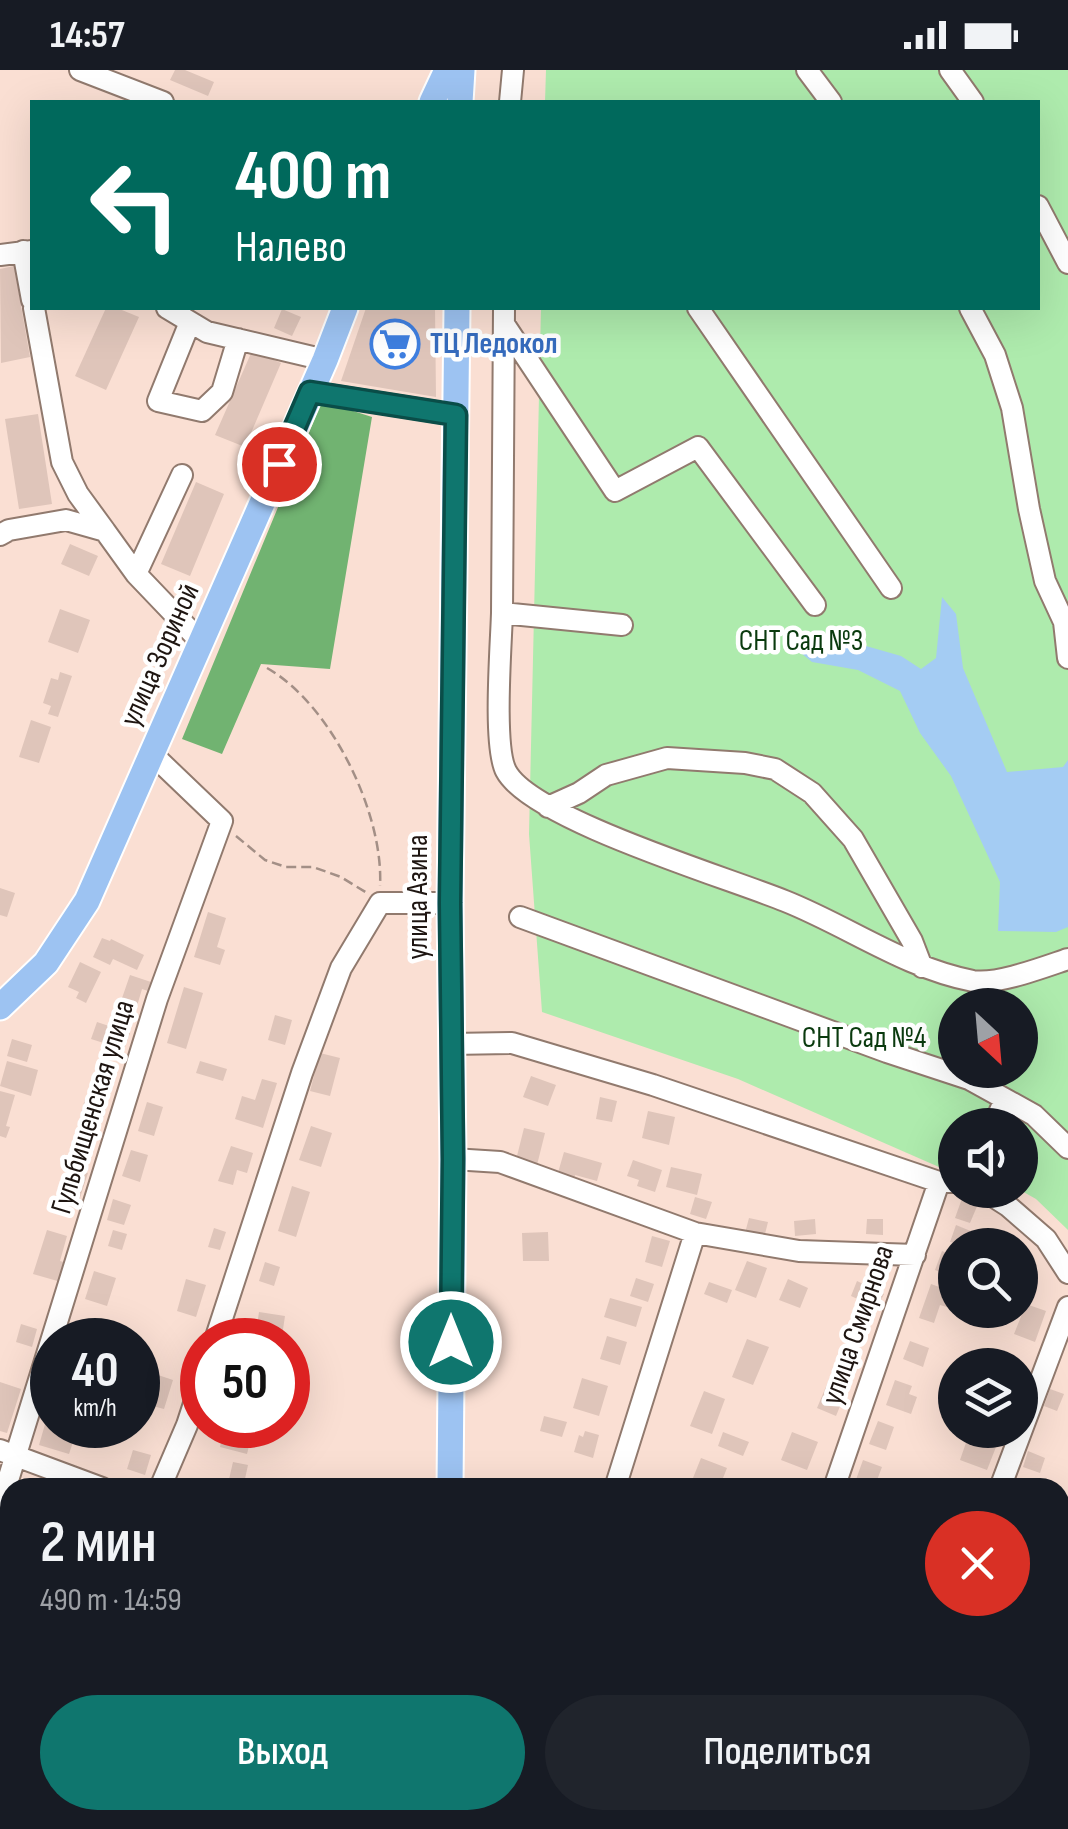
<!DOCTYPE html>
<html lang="ru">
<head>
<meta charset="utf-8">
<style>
  :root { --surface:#171b24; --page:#20242c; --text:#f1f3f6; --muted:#9ea1a6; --accent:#0f766e }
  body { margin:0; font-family:"Sofia Sans Condensed",sans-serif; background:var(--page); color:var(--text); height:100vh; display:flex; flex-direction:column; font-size:38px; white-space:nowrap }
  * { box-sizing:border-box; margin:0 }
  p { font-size:32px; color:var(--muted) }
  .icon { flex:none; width:55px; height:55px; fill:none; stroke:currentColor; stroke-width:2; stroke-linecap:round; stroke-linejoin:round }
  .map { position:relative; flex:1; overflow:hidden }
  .sheet { position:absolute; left:0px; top:1408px; width:1070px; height:352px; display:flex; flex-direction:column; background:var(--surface); border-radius:30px 30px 0 0; box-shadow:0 10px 40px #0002 }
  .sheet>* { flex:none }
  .guide { position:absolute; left:30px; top:30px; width:1010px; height:210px; border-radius:0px; box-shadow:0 10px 40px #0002; background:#00695c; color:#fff; overflow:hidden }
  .needle { width:65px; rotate:154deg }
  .tools { position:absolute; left:938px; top:918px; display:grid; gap:20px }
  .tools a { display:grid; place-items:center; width:100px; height:100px; border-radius:50%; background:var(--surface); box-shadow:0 10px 40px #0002; font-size:50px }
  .speed { position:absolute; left:30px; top:1248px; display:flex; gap:20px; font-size:50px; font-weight:700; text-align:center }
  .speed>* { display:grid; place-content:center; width:130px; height:130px; border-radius:50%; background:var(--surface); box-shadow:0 10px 40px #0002; line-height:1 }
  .speed small { font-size:25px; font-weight:400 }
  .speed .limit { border:15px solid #d22; background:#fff; color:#111 }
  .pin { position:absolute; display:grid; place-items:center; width:85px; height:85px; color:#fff; margin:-42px; border:5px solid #fff; border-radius:50%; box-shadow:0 2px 10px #0007 }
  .me { position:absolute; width:110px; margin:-55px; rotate:0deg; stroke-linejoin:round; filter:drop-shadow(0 0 8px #0008) }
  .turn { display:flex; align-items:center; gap:35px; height:210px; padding:0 40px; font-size:45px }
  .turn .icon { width:130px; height:130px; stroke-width:2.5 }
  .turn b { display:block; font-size:70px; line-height:85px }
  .round { display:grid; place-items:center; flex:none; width:105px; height:105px; border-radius:52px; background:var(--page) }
  .headline { display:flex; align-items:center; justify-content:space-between; height:170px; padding:0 40px }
  h1 { font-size:60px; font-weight:600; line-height:75px }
  .action { display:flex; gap:20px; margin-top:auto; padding:20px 40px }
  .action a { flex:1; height:115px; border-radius:60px; background:var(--accent); color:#fff; font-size:40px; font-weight:600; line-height:115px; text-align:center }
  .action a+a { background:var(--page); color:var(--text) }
  .status { display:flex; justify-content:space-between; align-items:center; height:70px; padding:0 50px; background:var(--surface); direction:ltr }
  .status svg { height:28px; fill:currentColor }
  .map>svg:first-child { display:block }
  .green { fill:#aeebad; fill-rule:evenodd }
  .forest { fill:#71b371 }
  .water { fill:#a4ccf3 }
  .building { fill:#dfc5ba }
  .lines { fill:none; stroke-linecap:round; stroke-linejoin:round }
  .minor-casing { stroke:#917a6e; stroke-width:24 }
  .major-casing { stroke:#fff; stroke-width:29 }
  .path { stroke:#a38f86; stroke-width:2.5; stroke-dasharray:10 5; stroke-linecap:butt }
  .minor { stroke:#fff; stroke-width:20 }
  .major { stroke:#9dc3f2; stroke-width:25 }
  .route-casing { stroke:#0a4d48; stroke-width:25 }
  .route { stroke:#0f766e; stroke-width:18 }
  .labels { text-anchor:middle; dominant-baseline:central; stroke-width:9; stroke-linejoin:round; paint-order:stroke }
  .shop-label { font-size:30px; font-weight:bold; fill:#366cbe; stroke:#fff; text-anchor:start }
  .park-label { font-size:30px; fill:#0a3a0e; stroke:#fff }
  .street-label { font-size:30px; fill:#1e1511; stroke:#fff }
</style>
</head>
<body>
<div class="status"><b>14:57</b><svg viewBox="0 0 49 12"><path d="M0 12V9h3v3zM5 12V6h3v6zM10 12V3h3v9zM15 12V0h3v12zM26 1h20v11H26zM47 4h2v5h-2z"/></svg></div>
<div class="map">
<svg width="1068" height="1759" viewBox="0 0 1068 1759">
  <rect width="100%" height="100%" fill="#fadfd3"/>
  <path class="green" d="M546,0h522v1160l-32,-31 -16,-9v-65h-65v41l-16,1 -201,-88 -196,-67 -13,-178 12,-526h497v-206h-493zM955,935h65v65h-65z"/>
  <path class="forest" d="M322,331l50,16 -42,252 -69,-5 -39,90 -40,-15z"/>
  <path class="water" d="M942,527l14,17 7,54 44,104 56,-5 5,-7v167l-12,5 -58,-1 2,-49 -49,-106 -31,-43 -20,-42 -42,-21 -46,-8 -16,-13 8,-11 55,6 42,12 20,13 15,-11z"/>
  <path class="building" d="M175,0h10l29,12 -6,14 -38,-16z
    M14,196l16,91 -29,6 -1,-94z
    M106,238h11l22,9 -33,73 -31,-14z
    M366,238h69l1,89 -95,-16z
    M282,239l19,8 -9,19 -18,-8z
    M252,281l29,12 -36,84 -30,-12z
    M38,344l14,90 -33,5 -14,-90z
    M196,412l28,12 -34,82 -29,-12z
    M70,474l28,12 -9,20 -28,-12z
    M60,539l30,11 -12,33 -30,-11z
    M60,602l12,4 -14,41 -10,-3 3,-8 -8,-3 8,-25 7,2z
    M31,650l20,7 -12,36 -20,-6z
    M0,818l15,5 -8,24 -7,-2z
    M208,842l18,6 -9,29 8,3 -5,15 -26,-8z
    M102,868l8,3 1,-2 33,16 -7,15 -24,-11 -3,6 -17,-8z
    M80,892l21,10 -15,31 -10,-5 3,-6 -11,-5z
    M130,905l21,7 -3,9 -6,-2 -5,17 -16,-5z
    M184,917l19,6 -17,56 -19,-6z
    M275,945l17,5 -7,25 -17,-5z
    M97,952l33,11 -10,28 -13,-4 3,-12 -19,-6z
    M12,969l20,6 -5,17 -20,-6z
    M320,983l20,5 -10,38 -20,-5z
    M7,991l31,9 -7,26 -31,-10z
    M200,991l27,8 -4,12 -27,-8z
    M531,1006l25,9 -8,21 -25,-9z
    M262,1009l15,4 -14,45 -28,-9 7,-23 13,4z
    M0,1021l15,4 -9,31 4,1 -4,11 -6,-2z
    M600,1027l17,4 -5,21 -16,-3z
    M85,1029l22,7 -5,16 -22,-6z
    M147,1032l16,5 -9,29 -16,-5z
    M648,1041l27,6 -6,28 -27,-7z
    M311,1056l21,7 -11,34 -22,-7z
    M524,1058l21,5 -8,32 -21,-5z
    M231,1076l22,7 -6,20 -10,-3 -4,15 -15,-4z
    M131,1080l17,5 -8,27 -18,-6z
    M564,1082l38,11 -5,18 -22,-6 -1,6 -17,-5z
    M633,1090l29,10 -7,22 -18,-6 2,-6 -12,-4z
    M70,1097l18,6 -9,28 -18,-5z
    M671,1097l31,7 -5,21 -31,-8z
    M292,1116l18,6 -14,45 -18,-6z
    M965,1120h11l11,4 -4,12 -5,-2 -8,19 -15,-5z
    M695,1127l17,5 -6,17 -16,-5z
    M113,1129l18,6 -7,20 -17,-5z
    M749,1148l19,4 -4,16 -19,-5z
    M815,1149l1,15 -21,2 -1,-15z
    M867,1149h16v16l-17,-1z
    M956,1155l17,7 -4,13 -19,-3z
    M214,1158l12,4 -6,18 -12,-3z
    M47,1160l20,6 -7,25 7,2 -6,19 -28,-8z
    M113,1160l14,4 -5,16 -14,-4z
    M548,1162l1,29h-26l-1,-28z
    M652,1166l18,5 -8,26 -17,-5z
    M942,1181l13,5 -2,21 -18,-7z
    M747,1191l20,7 -11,30 -21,-8z
    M265,1192l15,5 -6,19 -15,-5z
    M94,1201l22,7 -9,28 -22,-7z
    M636,1208l18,6 -6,18 -18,-6z
    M186,1209l20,6 -10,32 -19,-6z
    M788,1209l20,9 -8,20 -21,-8z
    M857,1211l27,13 -7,14 -26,-12z
    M709,1212l23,8 -5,13 -23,-9z
    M931,1214l22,8 -6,15 -7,-2 -6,18 -15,-5z
    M610,1228l32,9 -6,20 -32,-10z
    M1026,1234l20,7 -11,31 -21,-8z
    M259,1242l26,4 -3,20 -26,-4z
    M21,1254l16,5 -5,18 -16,-5z
    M607,1266l20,6 -7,23 -20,-6z
    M747,1269l22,8 -16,38 -21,-8z
    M910,1271l19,7 -6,19 -20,-8z
    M158,1305l15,5 -9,29 -15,-4z
    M830,1307l19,7 -13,32 -19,-8z
    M582,1308l26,8 -9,30 -26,-8z
    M895,1310l17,6 -3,8 8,3 -6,17 -25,-9z
    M0,1312l21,7 -14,44 -7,-2z
    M1050,1319l14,5 -7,17 -13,-5z
    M704,1321l21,8 -13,35 -22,-8z
    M48,1344l4,2v9h10l-3,9 15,5 -5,15 -30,-9z
    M544,1346l23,6 -5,15 -22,-6z
    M878,1351l16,6 -8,23 -17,-6z
    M225,1355l28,5 -6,24 -27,-7z
    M585,1361l14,4 -6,23 -19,-6 5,-17 4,2z
    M723,1362l26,10 -6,14 -25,-10z
    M792,1362l26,10 -11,28 -26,-10z
    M968,1367l28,10 -9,23 -27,-10z
    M133,1380l18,5 -6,20 -18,-6z
    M1028,1381l17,7 -5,15 -17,-6z
    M701,1388l26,10 -8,20h-30z
    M863,1390l19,7 -8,21h-21z
    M233,1392l15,3 -5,23h-16z
    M3,1458l7,2v37l-10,-3v-27z
    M337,1750h31l-3,9h-31z"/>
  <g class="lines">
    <g class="minor-casing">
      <path id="minor" d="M80,0l83,32
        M807,0l24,32
        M950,0l23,32
        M510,32l3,-32
        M1038,136l30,57
        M23,181l9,49
        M0,185l32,-4
        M34,238l28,154 16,32 27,37
        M167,238l40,24 118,28
        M504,238l-2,305 120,12
        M698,238l193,280
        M970,238l25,47 17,53 17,101 16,72 19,41
        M190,252l-32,79 44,10 20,-19 16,-53
        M504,254l111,167 83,-44 117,158
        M311,322l145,23
        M0,465l9,-5 57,-10 39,11 31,43 65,68
        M136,504l46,-99
        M502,543c-1,33 -9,133 4,158 25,48 223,107 279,130 63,25 120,67 188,80 24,4 71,-14 95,-22
        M1068,548l-4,4 4,36
        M548,737l31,-14 27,-18 61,-17 78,5 30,6 37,24 41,46 59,102 10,26
        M520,847l367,135 82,27 65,36 34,33
        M451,974l61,-1 141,42 286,97h16
        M994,1055l11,-26
        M453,1089l47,3 195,71 104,18 116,4
        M983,1120l25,16 38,33 22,34
        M215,1270l87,-267 39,-105 39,-65h70
        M0,1380l102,38
        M160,1418l27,-63 15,-46
        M615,1418l80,-255
        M834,1418l105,-306
        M1000,1418l68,-181
        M0,1436l157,-507 65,-178 -70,-67
        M1060,1683l8,-18
        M1060,1715l8,6
        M55,1759l3,-9
        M323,1759l4,-9
        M710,1759l3,-9
        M870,1759l3,-9
        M1030,1759l3,-9"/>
    </g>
    <g class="major-casing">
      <path id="major" d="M432,32l15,-32
        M460,32l2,-32
        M0,937l46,-44 41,-62 238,-541 20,-52
        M450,1418l3,-329 -3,-256 7,-595
        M440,1759l2,-9"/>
    </g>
    <path class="path" d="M267,598c64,36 117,146 113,218
      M236,766l29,24 21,7h27l28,10 26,16"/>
    <use href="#minor" class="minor"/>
    <use href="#major" class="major"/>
  </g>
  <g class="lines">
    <g class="route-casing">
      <path id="route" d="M279,394l31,-72 146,23 -6,488 3,256 -2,183"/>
    </g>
    <use href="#route" class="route"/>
  </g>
  <defs>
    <g id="supermarket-ring" transform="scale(2.5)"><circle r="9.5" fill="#fff" stroke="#3f7fe0" stroke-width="1.5"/><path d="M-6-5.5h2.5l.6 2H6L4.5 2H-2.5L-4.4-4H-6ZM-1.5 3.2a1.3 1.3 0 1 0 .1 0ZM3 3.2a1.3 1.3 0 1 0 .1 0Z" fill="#3f7fe0"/></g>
  </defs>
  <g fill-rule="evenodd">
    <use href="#supermarket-ring" x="395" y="274"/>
  </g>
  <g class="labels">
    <g class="shop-label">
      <text x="430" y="274">ТЦ Ледокол</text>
    </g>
    <g class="park-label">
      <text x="801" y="571">СНТ Сад №3</text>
      <text x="864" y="968">СНТ Сад №4</text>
    </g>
    <g class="street-label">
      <text transform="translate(160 585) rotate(-66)">улица Зориной</text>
      <text transform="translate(418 827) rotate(-90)">улица Азина</text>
      <text transform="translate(93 1037) rotate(-73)">Гульбищенская улица</text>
      <text transform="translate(858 1255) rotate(-71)">улица Смирнова</text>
    </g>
  </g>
</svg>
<div class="tools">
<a><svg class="needle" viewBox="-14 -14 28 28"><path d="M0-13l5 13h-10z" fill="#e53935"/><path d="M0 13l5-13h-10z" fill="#9ea1a6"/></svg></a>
<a><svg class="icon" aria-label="sound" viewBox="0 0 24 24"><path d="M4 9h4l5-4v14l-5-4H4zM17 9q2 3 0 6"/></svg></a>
<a><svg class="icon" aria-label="search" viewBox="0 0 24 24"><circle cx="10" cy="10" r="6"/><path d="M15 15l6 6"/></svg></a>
<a><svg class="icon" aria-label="layers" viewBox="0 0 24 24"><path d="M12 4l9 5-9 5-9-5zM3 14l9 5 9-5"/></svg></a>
</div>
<div class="speed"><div>40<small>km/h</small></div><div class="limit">50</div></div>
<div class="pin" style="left:279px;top:394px;background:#d93025"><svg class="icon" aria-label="arrive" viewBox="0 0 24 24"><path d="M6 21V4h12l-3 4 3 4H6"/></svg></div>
<svg class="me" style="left:451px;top:1272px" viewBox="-20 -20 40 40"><circle r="17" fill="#0f766e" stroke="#fff" stroke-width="3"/><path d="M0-11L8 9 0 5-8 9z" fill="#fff"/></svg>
<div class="guide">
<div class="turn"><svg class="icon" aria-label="left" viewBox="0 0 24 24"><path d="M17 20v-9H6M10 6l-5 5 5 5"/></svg><div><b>400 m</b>Налево</div></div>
</div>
<section class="sheet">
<div class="headline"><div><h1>2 мин</h1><p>490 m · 14:59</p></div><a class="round" style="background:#d93025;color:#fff"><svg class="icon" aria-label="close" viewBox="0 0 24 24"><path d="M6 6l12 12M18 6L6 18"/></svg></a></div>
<div class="action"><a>Выход</a><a>Поделиться</a></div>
</section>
</div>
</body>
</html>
